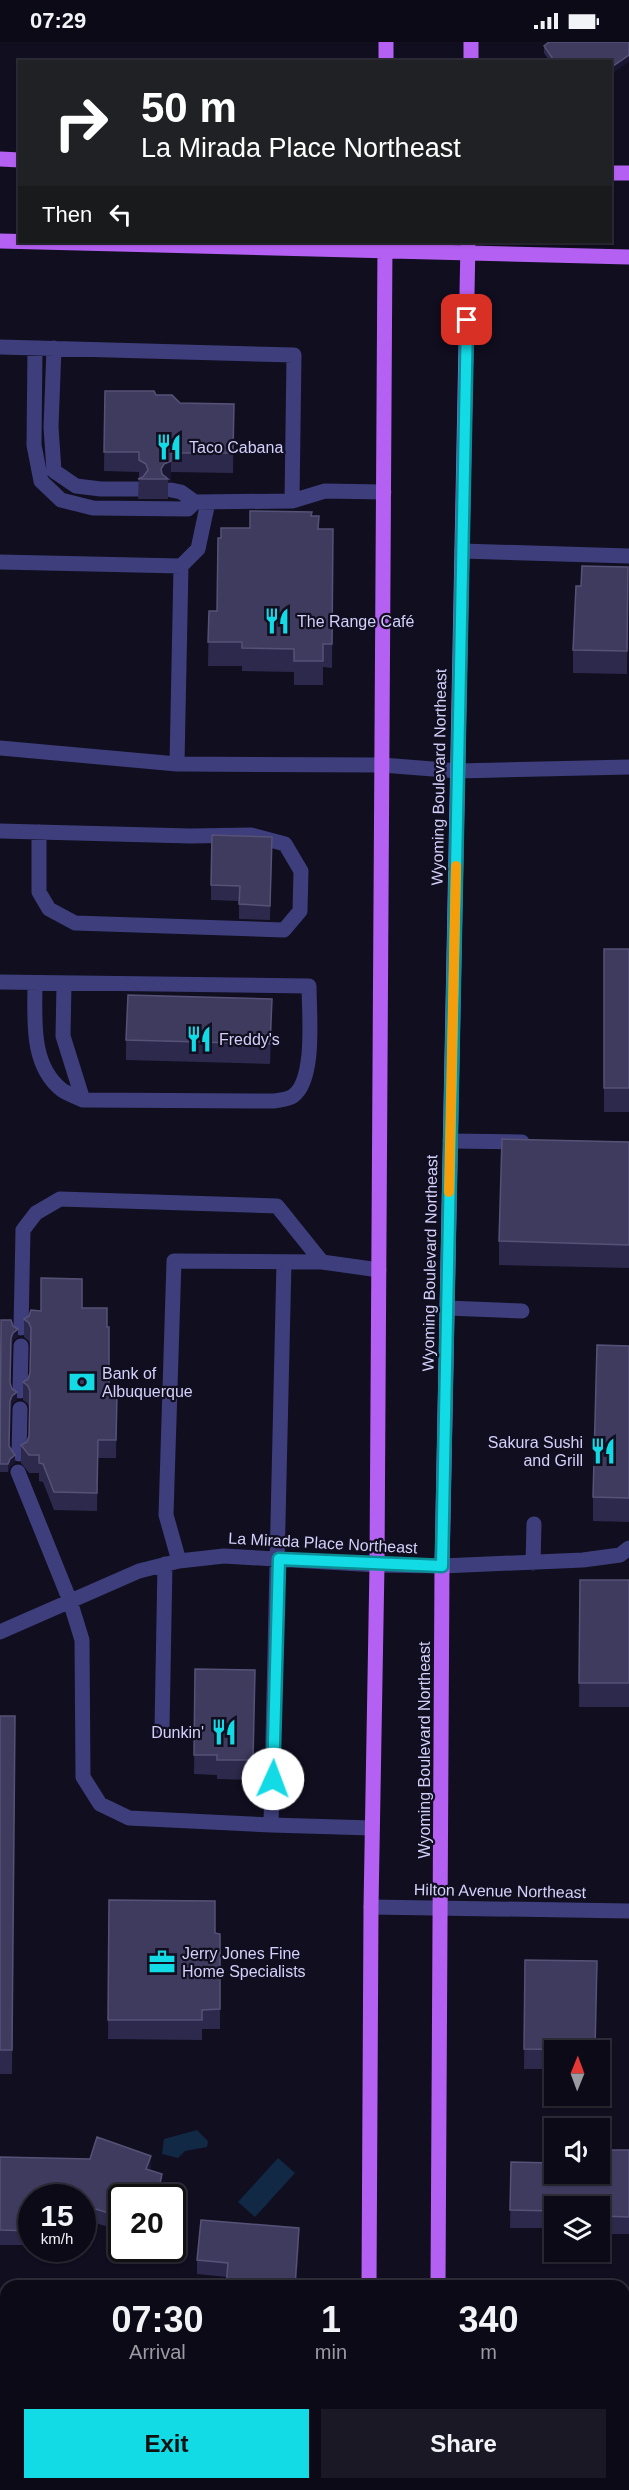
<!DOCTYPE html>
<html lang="en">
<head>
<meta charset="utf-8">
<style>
  :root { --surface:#0c0a17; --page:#1a1824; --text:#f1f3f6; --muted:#9a9aa1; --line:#2c2b36; --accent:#12dbe6 }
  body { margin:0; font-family:Arial,sans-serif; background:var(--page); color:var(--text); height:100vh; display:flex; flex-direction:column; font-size:22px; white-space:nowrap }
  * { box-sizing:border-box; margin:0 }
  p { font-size:20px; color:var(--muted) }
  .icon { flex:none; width:33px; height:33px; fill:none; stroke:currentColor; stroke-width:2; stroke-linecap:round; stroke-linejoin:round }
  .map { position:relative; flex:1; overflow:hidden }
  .panel { position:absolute; left:0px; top:2238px; width:630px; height:210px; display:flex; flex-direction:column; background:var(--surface); border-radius:18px 18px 0 0; box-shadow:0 2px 4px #0004,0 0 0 2px var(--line) }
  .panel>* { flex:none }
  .top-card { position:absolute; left:18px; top:18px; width:594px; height:183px; border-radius:0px; box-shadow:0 2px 4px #0004,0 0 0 2px var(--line); background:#202124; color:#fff; overflow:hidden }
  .needle { width:39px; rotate:1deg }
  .fabs { position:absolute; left:544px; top:1998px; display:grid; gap:12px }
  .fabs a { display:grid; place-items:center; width:66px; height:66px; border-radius:0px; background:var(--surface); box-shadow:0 2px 4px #0004,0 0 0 2px var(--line); font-size:30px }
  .speed { position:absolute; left:18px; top:2142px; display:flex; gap:12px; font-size:30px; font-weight:700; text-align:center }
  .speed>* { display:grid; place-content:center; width:78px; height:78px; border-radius:50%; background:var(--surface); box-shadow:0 2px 4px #0004,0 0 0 2px var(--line); line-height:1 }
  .speed small { font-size:15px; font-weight:400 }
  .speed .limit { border:3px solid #111; border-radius:9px; background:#fff; color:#111 }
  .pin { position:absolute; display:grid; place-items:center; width:51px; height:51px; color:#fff; margin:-26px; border-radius:12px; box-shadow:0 3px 9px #0006 }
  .me { position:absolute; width:66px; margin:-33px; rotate:2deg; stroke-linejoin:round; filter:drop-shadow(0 0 4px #0008) }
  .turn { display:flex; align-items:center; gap:21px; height:126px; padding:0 24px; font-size:27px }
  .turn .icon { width:78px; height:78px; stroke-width:2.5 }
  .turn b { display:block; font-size:42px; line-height:51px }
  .then { display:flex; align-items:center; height:57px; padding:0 24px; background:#0003; gap:12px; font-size:22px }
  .eta { display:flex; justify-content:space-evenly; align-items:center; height:102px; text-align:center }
  .eta b { font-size:36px; font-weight:700; line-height:42px }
  .cta { display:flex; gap:12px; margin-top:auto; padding:12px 24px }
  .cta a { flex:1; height:69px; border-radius:0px; background:var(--accent); color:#111; font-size:24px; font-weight:700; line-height:69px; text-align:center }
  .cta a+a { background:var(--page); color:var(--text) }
  .status { display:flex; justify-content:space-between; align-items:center; height:42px; padding:0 30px; background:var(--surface); direction:ltr }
  .status svg { height:16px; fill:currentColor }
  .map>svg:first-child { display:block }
  .water { fill:#122945 }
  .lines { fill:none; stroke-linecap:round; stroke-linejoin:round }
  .minor { stroke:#3d3e7b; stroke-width:15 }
  .major { stroke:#b460f2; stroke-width:15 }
  .wall { fill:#2d294c }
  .shaded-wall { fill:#1a1632 }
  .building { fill:#3f3b5f; stroke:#565277; stroke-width:1.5 }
  .route-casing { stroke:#0c8e96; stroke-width:15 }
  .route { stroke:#12dbe6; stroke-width:10 }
  .slow { stroke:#f59e0b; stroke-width:10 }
  .labels { text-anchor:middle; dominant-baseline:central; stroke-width:4.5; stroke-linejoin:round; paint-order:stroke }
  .poi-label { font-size:16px; fill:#d3d0fb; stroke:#100e1f; text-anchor:start }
  .street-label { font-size:16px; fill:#d3d0fb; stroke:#100e1f }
</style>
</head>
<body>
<div class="status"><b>07:29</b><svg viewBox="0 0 49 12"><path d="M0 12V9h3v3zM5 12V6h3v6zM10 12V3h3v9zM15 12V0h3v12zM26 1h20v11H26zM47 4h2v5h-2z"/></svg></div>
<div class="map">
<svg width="629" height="2448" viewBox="0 0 629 2448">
  <rect width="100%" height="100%" fill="#100e1f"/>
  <path class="water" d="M197,2088l11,11 -1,6 -22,4 -7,7 -16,-4 2,-15z
    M278,2116l17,15 -40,44 -17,-15z"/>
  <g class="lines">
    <path class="minor" d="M0,305l294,8 -2,146 -97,1 -14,-10 -10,-2
      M35,306l-1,97 7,36 20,19 32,8 95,1 7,-7
      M54,306l-3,79 3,44 22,15 25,3h37
      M292,459l33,-10 59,1
      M462,509l167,5
      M0,520l181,4
      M0,706l177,16 205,1 76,6 171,-4
      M177,722l4,-198 17,-17 10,-47
      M0,789l190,5 61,-1 34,9 16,27 -1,40 -16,19 -209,-7 -26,-14 -10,-17v-60
      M0,940l309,4c0,26 7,94 -16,110 -4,3 -13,4 -18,5l-192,-1 -20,-64 1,-52
      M35,941c0,36 -5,82 27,107 6,4 14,7 21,10
      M450,1099l72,1
      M284,1220l-13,563 101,3
      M447,1266l75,3
      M21,1286l2,-98 13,-17 24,-14 217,7 45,56
      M20,1349l1,-45
      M19,1412l1,-45
      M18,1430l52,129 12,39 1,137 17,27 29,14 142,7
      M179,1519l-13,-46 8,-254 148,1 57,8
      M533,1521l1,-39
      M0,1590l139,-61 40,-10 45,-5 153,9 65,1 141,-6 37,-5 9,-7
      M162,1686l3,-164
      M371,1865l258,4
      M624,2272h5
      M0,2286h6"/>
    <path class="major" d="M386,20v-20
      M471,20v-20
      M0,117l20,1
      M610,131h19
      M0,199l629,16
      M369,2244l2,-379 6,-342 8,-1323
      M438,2244l4,-720 26,-1324
      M366,2448v-6
      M436,2448v-6"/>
  </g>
  <path class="wall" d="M544,4l66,16h-60l-6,-9z
    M105,349l51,4 24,8 54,1 -1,69 -62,-1v8l-3,2v17h-30l1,-27 -35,-1z
    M311,474l8,13h14l-1,139 -9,-1v18h-29v-13l-52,-1v-5h-34l1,-55h8l4,-73 29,-10z
    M628,525l-1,107 -54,-1v-23l8,-64z
    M272,795l-2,83 -31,-1v-18l-28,-1v-15z
    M604,907h25v163h-25z
    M272,977l-2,45 -144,-4v-20z
    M629,1100v126l-130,-3v-24z
    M82,1266l25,19 2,69h8l-1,62h-18l-1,53 -43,-1 -11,-28 -4,-1v-8h-10l-8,-10v-18l6,-3 2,-6v-28l-1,-4 -5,-4v-18l5,-3 2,-6v-28l-1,-4 -5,-4v-18l5,-3 12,-5z
    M13,1284l5,11 -5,3 -2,6 -1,38 7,16 -5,3 -2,6 -1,37 6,17 -5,3 -2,6h-8v-76z
    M629,1304v176l-36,-1v-24z
    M580,1538h49v127h-50z
    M195,1627l60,1 -2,110 -36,-1v-4l-23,-1z
    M0,1674h15l-3,358h-12z
    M109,1858l106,33 5,1v95h-18v11l-94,-1z
    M525,1918l71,90h-41v19h-31z
    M629,2108v84h-29v-28h-45v22h-45l1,-66 89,12z
    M0,2115l150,14 12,17 -1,10h-39v33l-40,-12v-21h-50v47h-32z
    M299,2201l-3,43h-70l1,-9 -30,-3v-14z
    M0,2371l6,1v70h81v6h-87z
    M130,2442h80l-15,6h-62z
    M497,2442h103v6h-103z"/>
  <path class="shaded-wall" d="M629,13v7l-19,13v-7z
    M171,411v27l-3,2v-3h-7v-10z
    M272,957v20l-2,45v-20z
    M18,1287v8l-5,3 -2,6v-8l2,-5z
    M17,1350v8l-5,3 -2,6v-8l2,-5z
    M15,1413v8l-5,3 -2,6v-8l2,-5z
    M151,2114v14l-5,13v-14z
    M162,2132l-1,24h-3l1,-10z
    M299,2186v15l-3,43h-1z
    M164,2442h46l-15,6h-45z"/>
  <path class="building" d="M549,0h80v13l-19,13v-6h-55l-11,-16z
    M105,349h49l2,4h16l8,8 54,1 -1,49h-62v8l-7,3 -3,5 1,5 6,5h-30l5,-2 5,-7 -2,-6 -7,-4v-8h-35z
    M250,469l62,1 -1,4h8l-1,13h15l-1,115h-9v17h-29v-12l-52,-1v-6h-34l1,-31h8l1,-73h3v-10h29z
    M582,524l46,1 -1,84 -54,-1 3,-64h5z
    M212,793l60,2 -2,69 -31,-2 1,-18 -29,-1z
    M604,907h25v139h-25z
    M128,953l144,4 -2,45 -144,-4z
    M502,1097l127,3v103l-130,-4z
    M41,1236l41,1v29h25v19h2v69h8l-1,44h-18l-1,53 -43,-1 -11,-28 -4,-1v-8h-10l-8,-10 6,-3 2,-6 1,-45 -2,-5 -5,-4 5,-3 2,-6 1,-45 -2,-5 -5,-4 5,-3 2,-6 10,1z
    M1,1278h10l2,6 5,3 -5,4 -2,5 -1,45 2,6 5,3 -5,4 -2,5 -1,45 6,9 -5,4 -2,5h-8z
    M597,1303l32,1v152l-36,-1z
    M580,1538h49v103h-50z
    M195,1627l60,1 -2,90h-36v-5h-23z
    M0,1674h15l-3,334h-12z
    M109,1858l106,1v32l5,1v75l-18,1v10h-94z
    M525,1918l72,1 -2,89 -71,-1z
    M97,2095l54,19 -5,13 16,5 -3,14h2l-3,10h-36v19l-40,-12v-7h-21l-11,-4v4h-18v33l-32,-1v-73l90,2z
    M600,2108h29v67l-29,-1v-10h-45v5l-45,-1 1,-48 44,1v11h45z
    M201,2178l98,8 -4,58h-69l2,-23 -31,-3z
    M0,2371l6,1v69h-6z
    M139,2442h25l-14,6h-9z
    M497,2442h102v6h-84v-3l-18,-1z"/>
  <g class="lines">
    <g class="route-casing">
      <path id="route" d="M273,1737l6,-220 163,7 25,-1246"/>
    </g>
    <use href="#route" class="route"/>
    <path class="slow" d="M449,1150l7,-326"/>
  </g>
  <defs>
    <g id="restaurant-bare" transform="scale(2.07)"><path d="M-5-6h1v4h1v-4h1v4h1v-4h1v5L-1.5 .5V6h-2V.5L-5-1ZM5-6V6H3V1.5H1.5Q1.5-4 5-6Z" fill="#12dbe6" stroke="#100e1f" stroke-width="2.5" paint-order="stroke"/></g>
    <g id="bank-bare" transform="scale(2.07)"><path d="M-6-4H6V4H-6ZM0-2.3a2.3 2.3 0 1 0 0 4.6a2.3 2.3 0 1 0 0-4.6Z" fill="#12dbe6" stroke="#100e1f" stroke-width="2.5" paint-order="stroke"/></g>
    <g id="office-bare" transform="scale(2.07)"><path d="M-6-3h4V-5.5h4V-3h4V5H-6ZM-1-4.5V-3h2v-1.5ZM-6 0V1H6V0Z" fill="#12dbe6" stroke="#100e1f" stroke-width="2.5" paint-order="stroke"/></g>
  </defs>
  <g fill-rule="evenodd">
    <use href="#restaurant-bare" x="169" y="405"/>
    <use href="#restaurant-bare" x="277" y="579"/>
    <use href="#restaurant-bare" x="199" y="997"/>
    <use href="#bank-bare" x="82" y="1340"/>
    <use href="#restaurant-bare" x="603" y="1409"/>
    <use href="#restaurant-bare" x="224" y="1690"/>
    <use href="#office-bare" x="162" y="1920"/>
  </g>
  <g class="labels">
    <g class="poi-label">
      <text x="189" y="405">Taco Cabana</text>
      <text x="297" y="579">The Range Café</text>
      <text x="219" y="997">Freddy's</text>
      <text x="102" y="1331">Bank of<tspan x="102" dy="18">Albuquerque</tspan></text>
      <text x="583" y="1400" text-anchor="end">Sakura Sushi<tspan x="583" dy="18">and Grill</tspan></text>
      <text x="204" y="1690" text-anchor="end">Dunkin'</text>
      <text x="182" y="1911">Jerry Jones Fine<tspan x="182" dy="18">Home Specialists</tspan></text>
    </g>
    <g class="street-label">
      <text transform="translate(439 735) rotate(-89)">Wyoming Boulevard Northeast</text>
      <text transform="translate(430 1221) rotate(-89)">Wyoming Boulevard Northeast</text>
      <text transform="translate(323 1501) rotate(3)">La Mirada Place Northeast</text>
      <text transform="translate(424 1708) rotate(-90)">Wyoming Boulevard Northeast</text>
      <text transform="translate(500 1849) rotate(1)">Hilton Avenue Northeast</text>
    </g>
  </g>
</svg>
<div class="fabs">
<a><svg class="needle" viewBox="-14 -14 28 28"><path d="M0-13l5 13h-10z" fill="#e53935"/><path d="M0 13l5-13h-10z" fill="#9a9aa1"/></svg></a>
<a><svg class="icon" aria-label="sound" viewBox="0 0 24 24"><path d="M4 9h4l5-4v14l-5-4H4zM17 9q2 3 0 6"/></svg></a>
<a><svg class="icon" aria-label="layers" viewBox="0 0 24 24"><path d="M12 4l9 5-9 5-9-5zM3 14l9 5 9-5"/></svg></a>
</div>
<div class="speed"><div>15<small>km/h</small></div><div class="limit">20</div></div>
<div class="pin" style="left:467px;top:278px;background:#d93025"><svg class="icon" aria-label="arrive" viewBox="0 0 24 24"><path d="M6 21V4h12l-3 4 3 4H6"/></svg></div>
<svg class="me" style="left:273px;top:1737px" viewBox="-20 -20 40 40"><circle r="19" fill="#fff"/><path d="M0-13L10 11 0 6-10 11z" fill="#12dbe6"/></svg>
<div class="top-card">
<div class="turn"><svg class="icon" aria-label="right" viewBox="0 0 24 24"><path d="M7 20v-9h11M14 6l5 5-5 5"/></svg><div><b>50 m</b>La Mirada Place Northeast</div></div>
<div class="then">Then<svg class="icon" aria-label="left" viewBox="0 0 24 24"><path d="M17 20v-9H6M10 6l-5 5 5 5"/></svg></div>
</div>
<section class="panel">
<div class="eta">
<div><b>07:30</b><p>Arrival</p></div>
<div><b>1</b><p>min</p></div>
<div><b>340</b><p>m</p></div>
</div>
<div class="cta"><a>Exit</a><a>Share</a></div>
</section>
</div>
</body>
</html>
